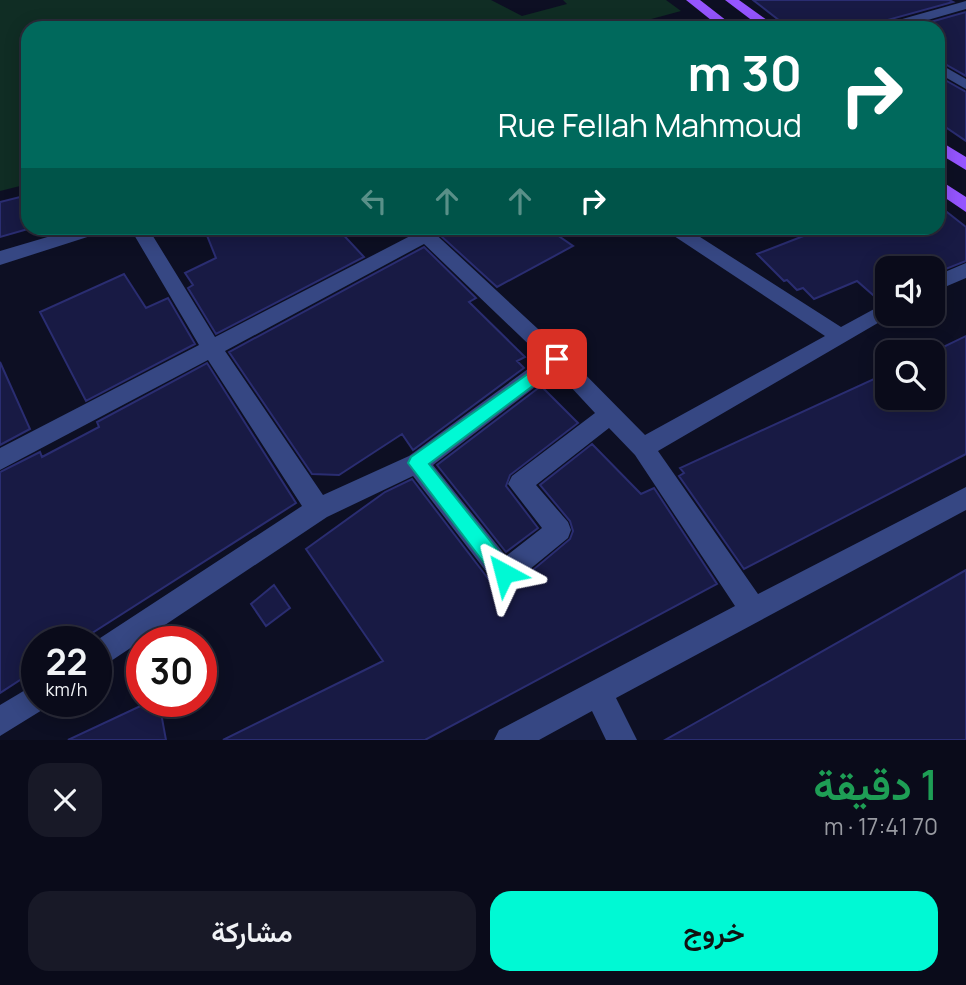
<!DOCTYPE html>
<html lang="ar">
<head>
<meta charset="utf-8">
<style>
  :root { --surface:#0a0b1a; --page:#181927; --text:#f1f3f6; --muted:#999ba2; --line:#2a2b39; --accent:#00f9d4 }
  body { margin:0; font-family:Manrope,Vazirmatn,sans-serif; background:var(--page); color:var(--text); direction:rtl; height:100vh; display:flex; flex-direction:column; font-size:26px; white-space:nowrap }
  * { box-sizing:border-box; margin:0 }
  p { font-size:23px; color:var(--muted) }
  .icon { flex:none; width:38px; height:38px; fill:none; stroke:currentColor; stroke-width:2; stroke-linecap:round; stroke-linejoin:round }
  .map { position:relative; height:740px; overflow:hidden; direction:ltr }
  .sheet { display:flex; flex-direction:column; background:var(--surface); flex:1 }
  .sheet>* { flex:none }
  .top-card { position:absolute; left:21px; top:21px; width:924px; height:214px; border-radius:21px; box-shadow:0 4px 18px #0003,0 0 0 2px var(--line); direction:rtl; background:#00695c; color:#fff; overflow:hidden }
  .fabs { position:absolute; left:875px; top:256px; display:grid; gap:14px }
  .fabs a { display:grid; place-items:center; width:70px; height:70px; border-radius:14px; background:var(--surface); box-shadow:0 4px 18px #0003,0 0 0 2px var(--line); font-size:35px }
  .speed { position:absolute; left:21px; top:626px; display:flex; gap:14px; font-size:35px; font-weight:700; text-align:center }
  .speed>* { display:grid; place-content:center; width:91px; height:91px; border-radius:50%; background:var(--surface); box-shadow:0 4px 18px #0003,0 0 0 2px var(--line); line-height:1 }
  .speed small { font-size:18px; font-weight:400 }
  .speed .limit { border:10px solid #d22; background:#fff; color:#111 }
  .pin { position:absolute; display:grid; place-items:center; width:60px; height:60px; color:#fff; margin:-30px; border-radius:14px; box-shadow:0 4px 10px #0006 }
  .me { position:absolute; width:77px; margin:-38px; rotate:322deg; stroke-linejoin:round; filter:drop-shadow(0 0 5px #0008) }
  .turn { display:flex; align-items:center; gap:24px; height:147px; padding:0 28px; font-size:32px }
  .turn .icon { width:91px; height:91px; stroke-width:2.5 }
  .turn b { display:block; font-size:49px; line-height:60px }
  .lanes { display:flex; align-items:center; height:66px; padding:0 28px; background:#0003; justify-content:center; gap:35px; direction:ltr }
  .lanes .off { opacity:.35 }
  .round { display:grid; place-items:center; flex:none; width:74px; height:74px; border-radius:21px; background:var(--page) }
  .headline { display:flex; align-items:center; justify-content:space-between; height:119px; padding:0 28px }
  h1 { font-size:42px; font-weight:600; line-height:52px; color:#1e9e55 }
  .cta { display:flex; gap:14px; margin-top:auto; padding:14px 28px }
  .cta a { flex:1; height:80px; border-radius:21px; background:var(--accent); color:#111; font-size:28px; font-weight:600; line-height:80px; text-align:center }
  .cta a+a { background:var(--page); color:var(--text) }
  .map>svg:first-child { display:block }
  .green { fill:#102d24 }
  .building { fill:#181a44; stroke:#2a2d71; stroke-width:2 }
  .lines { fill:none; stroke-linecap:round; stroke-linejoin:round }
  .minor { fill:#364783; fill-rule:evenodd }
  .major { fill:#9555ff; fill-rule:evenodd }
  .route { fill:#00f9d4; stroke:#00a28a; stroke-width:2 }
</style>
</head>
<body>
<div class="map">
<svg width="966" height="740" viewBox="0 0 966 740">
  <rect width="100%" height="100%" fill="#0d0f23"/>
  <path class="green" d="M0,0h491l31,16 45,-12 -4,-4h103l15,11 -63,17h-590v156l-28,7z"/>
  <path class="building" d="M753,0h196l4,2 -73,20 -4,6h-87z
    M966,12v64l-28,-16v-32h-29z
    M938,76l28,16v49l-28,-19z
    M28,195v34l-28,8v-35z
    M938,205l28,22v34l-33,13v-6h-46v31l-6,3 -24,-21 -43,18 -11,-11 -6,2 -10,-10 -3,1 -27,-27 67,-26h114z
    M204,228h133l27,29 -148,77 -28,-46 5,-3 -8,-12 31,-15z
    M456,228h91l26,18 -76,41 -56,-51z
    M424,247l52,51 -7,4 56,55 -8,4 7,7 -111,82 -11,-16 -63,41 -27,-1 -83,-122z
    M124,274l22,34 22,-10 27,46 -109,57 -46,-89z
    M966,336v118l-222,115 -65,-93 5,-3 -4,-5 207,-95v24h46v-45z
    M0,362l30,67 -30,16z
    M207,363l89,140 -218,139h-41v27l-37,24v-221l40,-20 2,5 57,-30 -2,-5z
    M541,386l37,37 -68,52 -4,11 32,42 -32,24 -69,-87z
    M592,444l49,50 13,-6 63,96 -292,156h-202l160,-79 -77,-112 79,-57 27,-13 81,106 12,4 10,-4 55,-46 3,-8 -3,-10 -30,-36z
    M966,570v170h-301l64,-36z
    M274,585l16,23 -24,18 -15,-22z
    M149,702h10l7,38h-98z"/>
  <g class="lines">
    <path class="minor" d="M966,1v8l-66,19h-21l2,-3z
      M938,63l28,16v10l-28,-16z
      M78,228h28l-3,4 -103,33v-14z
      M130,228h18l67,109 199,-103 -4,-6h19l135,125 81,82 180,-99 -157,-104 -3,-4h21l155,99 46,-25v11h8l-237,138 100,143 208,-107v23l-350,188 21,42h-31l-14,-29 -53,29h-45l5,-10 236,-124 -100,-151 -26,-27 -73,57 32,37 3,8 -3,8 -55,45 -9,4 -9,-4 -82,-107 -86,41 -231,154v-29h-2l208,-136 -94,-146 -208,110v-22l199,-103zM424,244l119,114 -134,98 -86,39 -98,-144zM556,371l39,42 -83,63 -4,8 34,44 -36,28 -73,-91z
      M966,263v15l-33,14v-15z
      M37,683v19h12l-2,5 -47,29v-31z"/>
    <path class="major" d="M686,0h14l36,28h-15z
      M725,0h14l39,28h-16z
      M938,140l28,17v13l-28,-17z
      M938,179l28,18v15l-28,-19z"/>
  </g>
  <path class="route" d="M557,353l5,2 3,4 -3,5 -133,100 82,103 3,6 -3,7 -7,3 -7,-3 -89,-117 3,-6z"/>
</svg>
<div class="fabs">
<a><svg class="icon" aria-label="sound" viewBox="0 0 24 24"><path d="M4 9h4l5-4v14l-5-4H4zM17 9q2 3 0 6"/></svg></a>
<a><svg class="icon" aria-label="search" viewBox="0 0 24 24"><circle cx="10" cy="10" r="6"/><path d="M15 15l6 6"/></svg></a>
</div>
<div class="speed"><div>22<small>km/h</small></div><div class="limit">30</div></div>
<div class="pin" style="left:557px;top:359px;background:#d93025"><svg class="icon" aria-label="arrive" viewBox="0 0 24 24"><path d="M6 21V4h12l-3 4 3 4H6"/></svg></div>
<svg class="me" style="left:504px;top:573px" viewBox="-20 -20 40 40"><path d="M0-17L14 15 0 8-14 15z" fill="#00f9d4" stroke="#fff" stroke-width="4"/></svg>
<div class="top-card">
<div class="turn"><svg class="icon" aria-label="right" viewBox="0 0 24 24"><path d="M7 20v-9h11M14 6l5 5-5 5"/></svg><div><b>30 m</b>Rue Fellah Mahmoud</div></div>
<div class="lanes"><svg class="icon off" aria-label="left" viewBox="0 0 24 24"><path d="M17 20v-9H6M10 6l-5 5 5 5"/></svg><svg class="icon off" aria-label="ahead" viewBox="0 0 24 24"><path d="M12 20V5M6 11l6-6 6 6"/></svg><svg class="icon off" aria-label="ahead" viewBox="0 0 24 24"><path d="M12 20V5M6 11l6-6 6 6"/></svg><svg class="icon" aria-label="right" viewBox="0 0 24 24"><path d="M7 20v-9h11M14 6l5 5-5 5"/></svg></div>
</div>
</div>
<section class="sheet">
<div class="headline"><div><h1>1 دقيقة</h1><p>70 m · 17:41</p></div><a class="round"><svg class="icon" aria-label="close" viewBox="0 0 24 24"><path d="M6 6l12 12M18 6L6 18"/></svg></a></div>
<div class="cta"><a>خروج</a><a>مشاركة</a></div>
</section>
</body>
</html>
